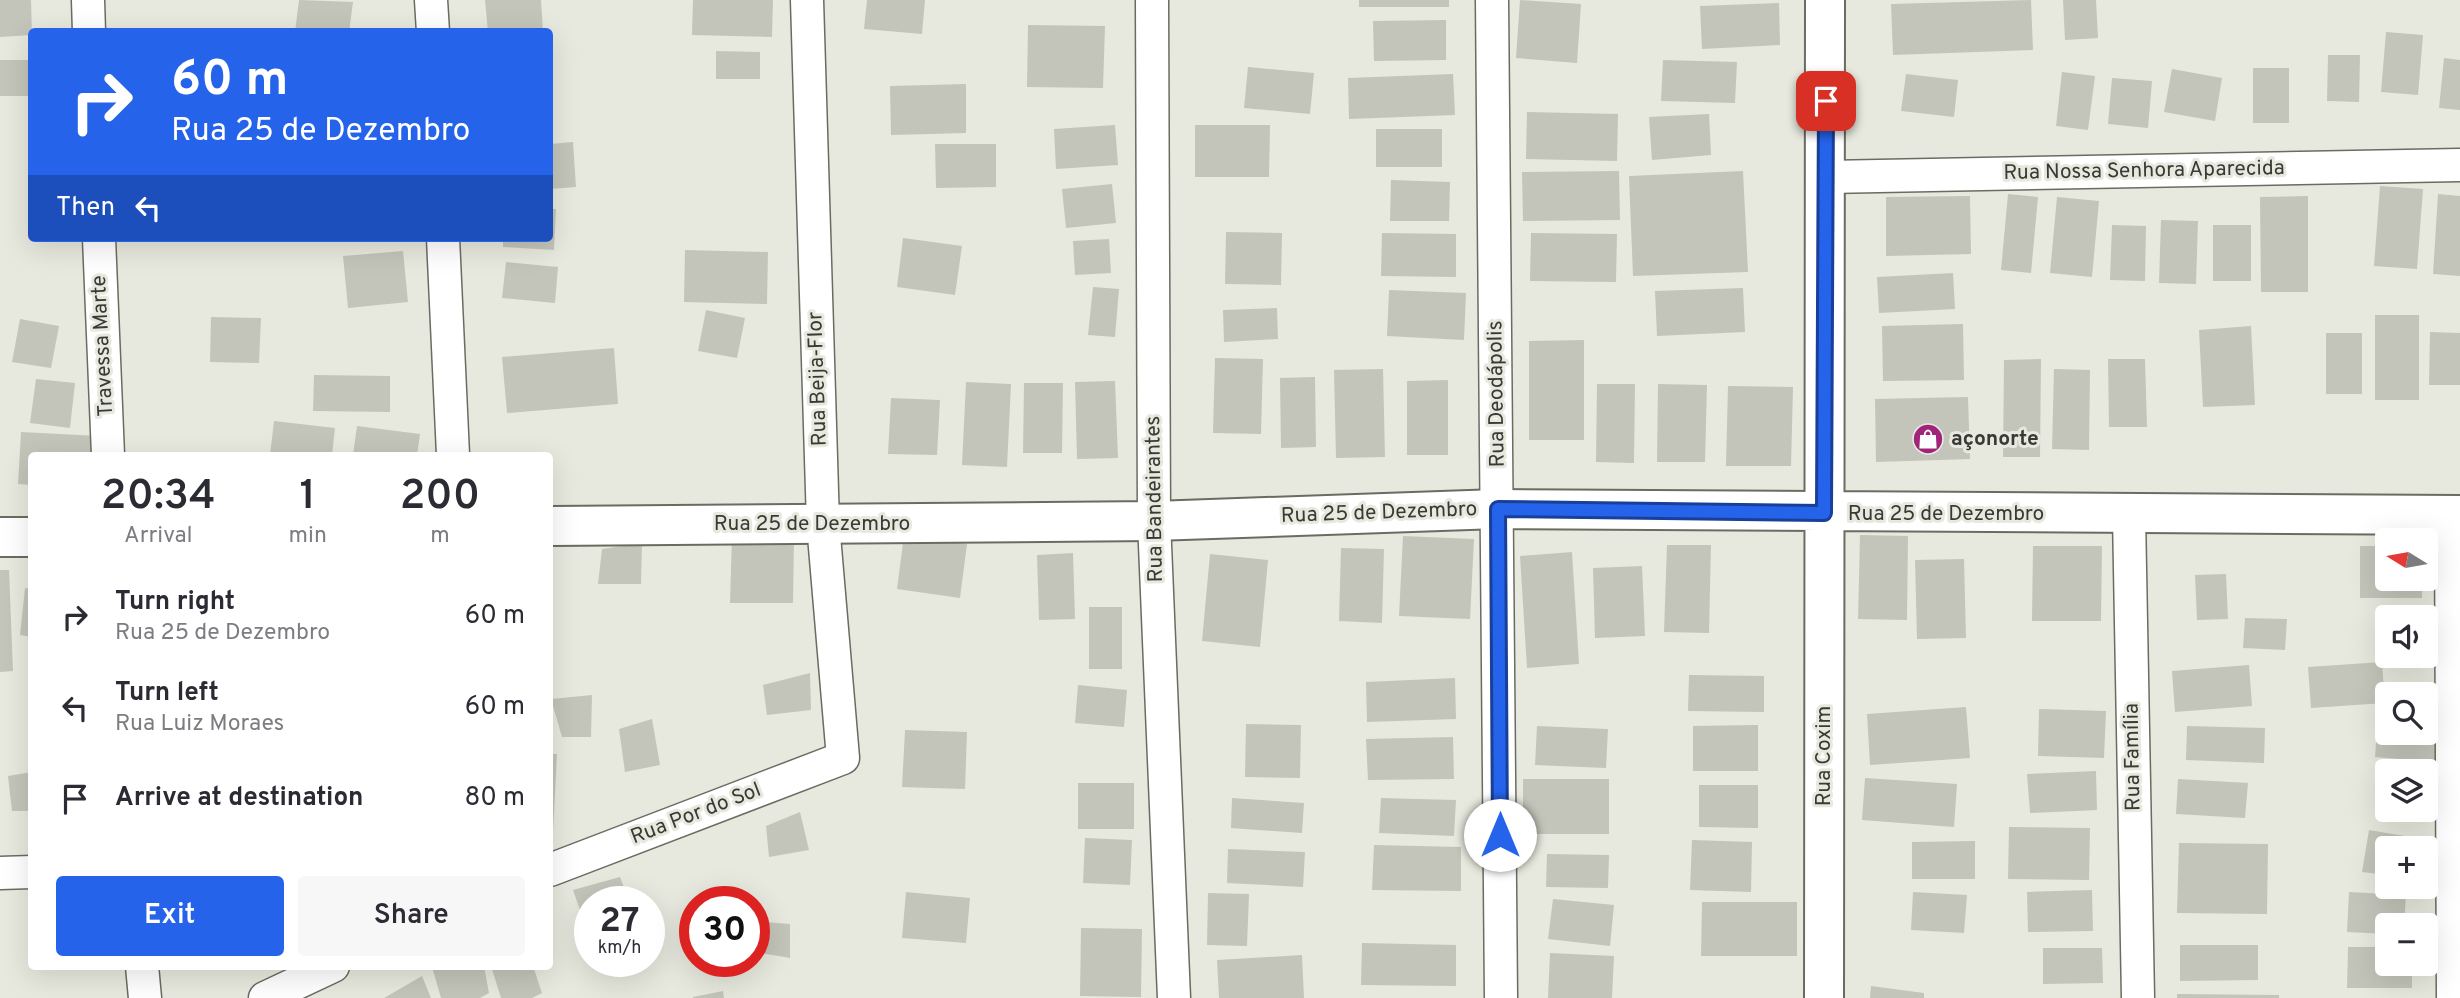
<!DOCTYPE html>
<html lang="en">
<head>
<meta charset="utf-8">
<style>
  :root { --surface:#fff; --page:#f7f7f7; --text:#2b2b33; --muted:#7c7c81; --accent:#2563eb }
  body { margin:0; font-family:Overpass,sans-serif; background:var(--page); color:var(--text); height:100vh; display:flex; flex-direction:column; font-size:26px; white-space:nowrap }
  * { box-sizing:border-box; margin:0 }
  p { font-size:23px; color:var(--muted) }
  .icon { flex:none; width:38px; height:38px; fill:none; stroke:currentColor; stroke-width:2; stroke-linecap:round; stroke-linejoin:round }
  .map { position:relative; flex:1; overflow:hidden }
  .sheet { position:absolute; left:28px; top:452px; width:525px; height:518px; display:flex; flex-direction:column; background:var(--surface); border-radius:7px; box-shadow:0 7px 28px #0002 }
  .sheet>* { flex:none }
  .guide { position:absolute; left:28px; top:28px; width:525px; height:214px; border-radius:7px; box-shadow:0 7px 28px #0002; background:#2563eb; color:#fff; overflow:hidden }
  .needle { width:46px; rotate:281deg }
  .fabs { position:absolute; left:2375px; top:528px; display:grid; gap:14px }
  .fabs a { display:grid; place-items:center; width:63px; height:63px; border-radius:7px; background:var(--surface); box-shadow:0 7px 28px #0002; font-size:35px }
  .speed { position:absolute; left:574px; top:886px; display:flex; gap:14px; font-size:35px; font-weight:700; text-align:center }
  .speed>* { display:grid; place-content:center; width:91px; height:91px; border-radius:50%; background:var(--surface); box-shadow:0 7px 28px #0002; line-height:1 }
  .speed small { font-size:18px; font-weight:400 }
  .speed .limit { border:10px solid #d22; background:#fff; color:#111 }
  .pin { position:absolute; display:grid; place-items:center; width:60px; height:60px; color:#fff; margin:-30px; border-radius:14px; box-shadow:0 4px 10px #0006 }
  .me { position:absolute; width:77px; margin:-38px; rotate:0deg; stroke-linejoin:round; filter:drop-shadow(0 0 5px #0008) }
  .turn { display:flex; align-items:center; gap:24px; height:147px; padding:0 28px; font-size:32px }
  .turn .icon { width:91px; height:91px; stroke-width:2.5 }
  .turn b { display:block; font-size:49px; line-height:60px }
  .then { display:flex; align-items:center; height:66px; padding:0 28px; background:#0003; gap:14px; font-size:26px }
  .eta { display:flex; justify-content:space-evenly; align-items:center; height:119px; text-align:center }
  .eta b { font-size:42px; font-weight:600; line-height:49px }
  .button { display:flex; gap:14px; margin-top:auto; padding:14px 28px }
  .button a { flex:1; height:80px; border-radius:7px; background:var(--accent); color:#fff; font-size:28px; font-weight:600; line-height:80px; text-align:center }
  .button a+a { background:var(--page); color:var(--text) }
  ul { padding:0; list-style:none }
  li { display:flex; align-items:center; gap:21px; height:91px; padding:0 28px }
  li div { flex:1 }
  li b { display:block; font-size:26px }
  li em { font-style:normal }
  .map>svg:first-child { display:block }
  .building { fill:#c3c5ba }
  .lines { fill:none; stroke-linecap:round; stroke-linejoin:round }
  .street-casing { stroke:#6a6c62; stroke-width:35 }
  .secondary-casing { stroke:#6a6c62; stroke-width:42 }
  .street { stroke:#fff; stroke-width:32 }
  .secondary { stroke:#fff; stroke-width:38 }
  .route-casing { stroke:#184099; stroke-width:18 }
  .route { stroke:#2563eb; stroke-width:12 }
  .labels { text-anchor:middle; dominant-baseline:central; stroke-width:6; stroke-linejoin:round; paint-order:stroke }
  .street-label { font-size:21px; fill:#393a35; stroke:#e7e9de }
  .poi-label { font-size:21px; font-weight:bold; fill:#393a35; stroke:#e7e9de; text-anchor:start }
</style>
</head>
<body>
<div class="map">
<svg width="2460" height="998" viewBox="0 0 2460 998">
  <rect width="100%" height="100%" fill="#e7e9de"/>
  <path class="building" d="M0,0h31l1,35 -32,2z
    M299,0l54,2 -4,30h-54z
    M485,0h56l2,31 -55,1z
    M693,0h80l-1,37 -80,-2z
    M867,0h58l-3,34 -58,-5z
    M1359,0h90v7h-90z
    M1520,0l61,4 -4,59 -61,-5z
    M2031,0l2,50 -140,5 -2,-51z
    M2063,0h33l2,38 -33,2z
    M1779,3l1,42 -78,4 -2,-43z
    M1446,20v40l-72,1 -1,-40z
    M1028,25l77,1 -2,62 -76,-1z
    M2386,32l37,3 -5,60 -37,-3z
    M716,51l44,1v27h-44z
    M2328,55h32l-1,47 -32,-1z
    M2444,58l16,2v50l-21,-2z
    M0,60h32v36h-32z
    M1663,60l74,2 -2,41 -74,-2z
    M1248,67l66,6 -4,41 -66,-6z
    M2253,68h36v55h-36z
    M2172,69l50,9 -7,43 -51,-9z
    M2062,72l33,4 -7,54 -32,-4z
    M1453,74l2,41 -106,4 -1,-41z
    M1906,74l52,6 -4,37 -53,-6z
    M2112,78l40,3 -4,47 -40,-4z
    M966,84v49l-75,2 -1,-49z
    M1527,112l91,2 -1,47 -91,-2z
    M1709,114l2,41 -59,5 -3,-43z
    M1115,125l3,40 -62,4 -2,-40z
    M1195,125h75l-1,52h-74z
    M1376,129h66v38h-66z
    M573,142l3,45 -26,2v-45z
    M935,144h61v43l-60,1z
    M1619,171l1,49 -97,1 -1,-49z
    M1743,171l5,101 -115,4 -4,-100z
    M1391,180l59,2 -1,39h-59z
    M1112,184l4,39 -50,5 -4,-39z
    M2380,186l43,3 -6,80 -43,-3z
    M2008,194l30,3 -7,76 -30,-3z
    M2438,194l22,2v80l-27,-2z
    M1970,196l1,58 -85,2v-59z
    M2308,196v96h-47l-1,-95z
    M2057,197l42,4 -7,76 -42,-4z
    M550,209h6l-2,41 -51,-3v-9h47z
    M2161,220l37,1 -2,63 -37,-1z
    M2112,225l34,1 -1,55 -35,-1z
    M2213,225h38v56h-38z
    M1226,232l56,1 -1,52 -56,-1z
    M1382,233l74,1v43l-75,-1z
    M1531,233l86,1 -1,48 -86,-1z
    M903,238l59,8 -7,49 -58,-8z
    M1109,239l2,34 -36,2 -2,-34z
    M685,250l83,2 -1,52 -83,-2z
    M403,251l5,51 -60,6 -5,-52z
    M506,262l52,5 -3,36 -53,-5z
    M1953,273l2,36 -76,4 -2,-36z
    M1093,287l26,2 -4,48 -27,-2z
    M1743,288l2,44 -88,4 -2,-45z
    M1389,290l77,3 -2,47 -77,-4z
    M1277,308l1,31 -54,3 -1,-32z
    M706,310l39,8 -8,40 -39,-7z
    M2375,315h44v85h-44z
    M211,317l50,1 -2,45 -49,-1z
    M20,319l39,7 -8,42 -39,-6z
    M1963,324l1,56 -81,1 -1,-55z
    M2251,326l4,79 -52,2 -4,-77z
    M2430,332l30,1v52h-31z
    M2326,333h36v61h-36z
    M1584,340v100h-55v-99z
    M614,348l4,56 -111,9 -5,-56z
    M1215,358l48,1 -2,75 -48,-1z
    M2041,359l-1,98h-37l1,-97z
    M2108,359h37l2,68h-38z
    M1383,369l2,88 -49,1 -2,-88z
    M2054,369l36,1 -1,80 -37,-1z
    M314,375l76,1v36l-77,-1z
    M1315,377l1,70 -35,1 -1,-70z
    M36,379l39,4 -5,45 -40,-5z
    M1448,380v75h-41v-74z
    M1115,381l3,77 -41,1 -2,-77z
    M966,382l45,2 -4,83 -45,-2z
    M1024,383h39l-1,70h-39z
    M1597,384h38l-1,79 -38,-1z
    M1658,384l49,1 -2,77h-48z
    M1728,386l65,1 -2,79h-65z
    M1968,397l2,62 -94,3 -1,-63z
    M891,398l49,2 -3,55 -49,-1z
    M274,421l61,7 -3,27h-62z
    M357,426l63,8 -3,21h-64z
    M21,432l78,4 -2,19h-65v30l-14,-1z
    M904,535l63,9 -7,54 -63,-9z
    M1860,535l48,1 -1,84 -49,-1z
    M732,536l62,2 -1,65h-63z
    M1403,536l71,3 -4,80 -71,-3z
    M642,543l-1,41h-43l4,-35z
    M1667,545h44l-2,88 -45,-1z
    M2033,546h69l-1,75h-69z
    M2360,546h27v33h35v19h-62z
    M1341,548l43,1 -2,74 -43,-2z
    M1572,552l7,112 -52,4 -7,-112z
    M1073,553l2,66 -36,1 -2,-65z
    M1210,554l58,6 -8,87 -58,-6z
    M1964,559l2,79 -49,1 -2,-79z
    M1642,566l3,70 -50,2 -2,-70z
    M0,570h9l4,101 -13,1z
    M2226,574l2,45 -31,1 -2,-45z
    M25,588l7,1v48l-12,-2z
    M1089,607h33v62h-33z
    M2245,618l42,1 -2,31 -42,-2z
    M2382,662l3,41 -74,5 -3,-41z
    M2249,665l3,41 -77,6 -3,-41z
    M810,673l1,37 -44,5 -4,-30z
    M1689,675l75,1v36l-76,-1z
    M1455,678l1,41 -89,3 -1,-40z
    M1078,685l49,5 -3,37 -49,-4z
    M592,695l-1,42h-29l-11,-38z
    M1966,707l4,51 -100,7 -3,-51z
    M2039,709l67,2 -2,47 -66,-2z
    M2378,715l9,1v17h39v-14l13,1 -4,42 -60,-5z
    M652,719l8,46 -35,7 -6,-43z
    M1246,724l55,1 -1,53 -55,-1z
    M1758,725v46h-65v-45z
    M1537,726l71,3 -2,39 -71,-3z
    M2187,726l78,2 -1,35 -78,-3z
    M905,730l62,2 -2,57 -63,-2z
    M1453,737l1,42 -86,1 -2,-41z
    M550,754h7l-4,79 -3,1z
    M2096,771l1,39 -67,3 -3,-39z
    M32,772v39h-20l-4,-35z
    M2385,775l2,35h39v-28l6,1 -3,36 -48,-4z
    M1865,778l92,6 -3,43 -92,-7z
    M1523,779h86v55h-86z
    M2178,779l70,4 -3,35 -69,-4z
    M1078,783h56v46h-56z
    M1699,785h59v43l-59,-1z
    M1232,798l72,5 -2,30 -71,-5z
    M1381,798l75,2 -2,36 -75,-3z
    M800,812l9,38 -40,7 -3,-31z
    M2009,827l81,1 -1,52 -81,-1z
    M2369,830l77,13 -6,40 -14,-2v-32h-39v26l-25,-3z
    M1085,838l47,2 -2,45 -47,-2z
    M1692,840l60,2 -1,50 -61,-2z
    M1975,841v38h-63v-37z
    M2179,843l89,1 -1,70 -90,-1z
    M1374,845l87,2v44l-89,-1z
    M1228,849l77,3 -2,35 -76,-4z
    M1547,854l62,1 -1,33 -62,-1z
    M620,877l9,24h-39l-1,35 -16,-46z
    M2092,890l1,41 -65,1 -1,-40z
    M906,892l64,6 -4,45 -64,-5z
    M1913,892l54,3 -3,38 -53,-3z
    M2349,892l57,3 -2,31h-17v8l-40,-2z
    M1208,893l41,1 -2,52 -40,-1z
    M1553,899l61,6 -4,41 -62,-7z
    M1702,902h95v54h-96z
    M754,921l36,3v34l-35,-6z
    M1081,928l61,1 -1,68 -61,-1z
    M1362,943l94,2v41l-95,-1z
    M2180,945h78v35l-78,1z
    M2348,947h39v17h25v24h-65z
    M2043,948h59l1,35 -60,1z
    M1550,953l64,3 -2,42h-64z
    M1302,955l2,43h-85l-2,-38z
    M437,966h47l5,27 -9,5h-39l-9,-31z
    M491,966h42l9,27 -10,5h-31z
    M422,976l9,22h-47z
    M1871,986l53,7v5h-54z
    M723,991l1,7h-31v-1z
    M2177,994l102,1v3h-102z"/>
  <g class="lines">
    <g class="street-casing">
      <path id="street" d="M88,0l1,32
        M431,0l2,32
        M1152,0l2,521 20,477
        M1492,0l9,998
        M1827,177l633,-12
        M99,238l9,217
        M443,238l10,217
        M2129,515l9,483
        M2451,515l2,483
        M550,870l293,-112 -20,-234 -16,-524
        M0,873l32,-1
        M142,966l3,32
        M265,998l68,-32"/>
    </g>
    <g class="secondary-casing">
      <path id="secondary" d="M550,526l604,-5 344,-12 962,6
        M0,537h32
        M1824,998l1,-998"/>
    </g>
    <use href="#street" class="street"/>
    <use href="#secondary" class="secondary"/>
  </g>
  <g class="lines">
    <g class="route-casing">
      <path id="route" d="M1500,835l-2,-326 326,4 2,-412"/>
    </g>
    <use href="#route" class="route"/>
  </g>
  <defs>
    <g id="shop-disc" transform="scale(1.575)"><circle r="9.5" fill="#a0247a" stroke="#e7e9de"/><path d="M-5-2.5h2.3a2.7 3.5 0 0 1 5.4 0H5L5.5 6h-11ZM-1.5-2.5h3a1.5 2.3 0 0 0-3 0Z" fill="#fff"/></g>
  </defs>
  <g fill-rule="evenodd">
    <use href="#shop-disc" x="1928" y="439"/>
  </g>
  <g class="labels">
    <g class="street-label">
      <text transform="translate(2144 171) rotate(-1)">Rua Nossa Senhora Aparecida</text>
      <text transform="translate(103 346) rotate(-93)">Travessa Marte</text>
      <text transform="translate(818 379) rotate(-92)">Rua Beija-Flor</text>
      <text transform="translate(1497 394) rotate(-91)">Rua Deodápolis</text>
      <text transform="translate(1155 499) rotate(-91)">Rua Bandeirantes</text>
      <text transform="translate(1379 513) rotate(-2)">Rua 25 de Dezembro</text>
      <text x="1946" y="514">Rua 25 de Dezembro</text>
      <text x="812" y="524">Rua 25 de Dezembro</text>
      <text transform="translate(1824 756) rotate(-90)">Rua Coxim</text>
      <text transform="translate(2133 757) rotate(-91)">Rua Família</text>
      <text transform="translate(696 814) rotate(-21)">Rua Por do Sol</text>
    </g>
    <g class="poi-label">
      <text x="1951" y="439">açonorte</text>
    </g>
  </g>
</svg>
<div class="fabs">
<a><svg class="needle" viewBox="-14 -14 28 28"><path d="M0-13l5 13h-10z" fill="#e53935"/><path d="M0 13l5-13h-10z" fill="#7c7c81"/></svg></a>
<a><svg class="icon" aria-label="sound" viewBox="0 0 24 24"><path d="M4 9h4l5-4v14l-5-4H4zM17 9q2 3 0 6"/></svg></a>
<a><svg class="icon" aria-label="search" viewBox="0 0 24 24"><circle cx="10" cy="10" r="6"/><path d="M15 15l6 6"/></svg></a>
<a><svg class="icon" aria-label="layers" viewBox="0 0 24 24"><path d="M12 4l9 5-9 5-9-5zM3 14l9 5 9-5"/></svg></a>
<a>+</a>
<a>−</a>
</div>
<div class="speed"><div>27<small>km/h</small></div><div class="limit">30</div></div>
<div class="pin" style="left:1826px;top:101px;background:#d93025"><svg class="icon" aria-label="arrive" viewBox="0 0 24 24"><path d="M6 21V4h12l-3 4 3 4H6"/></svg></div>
<svg class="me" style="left:1500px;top:835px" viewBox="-20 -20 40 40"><circle r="19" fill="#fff"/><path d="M0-13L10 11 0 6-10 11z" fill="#2563eb"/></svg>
<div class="guide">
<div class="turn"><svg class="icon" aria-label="right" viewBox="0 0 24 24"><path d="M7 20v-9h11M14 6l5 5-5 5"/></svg><div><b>60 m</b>Rua 25 de Dezembro</div></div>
<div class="then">Then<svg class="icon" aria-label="left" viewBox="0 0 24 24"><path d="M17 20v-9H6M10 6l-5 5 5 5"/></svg></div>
</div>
<section class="sheet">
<div class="eta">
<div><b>20:34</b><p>Arrival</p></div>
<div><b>1</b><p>min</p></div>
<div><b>200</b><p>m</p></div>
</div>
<ul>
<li><svg class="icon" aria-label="right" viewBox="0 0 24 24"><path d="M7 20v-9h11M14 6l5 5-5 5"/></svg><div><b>Turn right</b><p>Rua 25 de Dezembro</p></div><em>60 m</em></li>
<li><svg class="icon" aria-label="left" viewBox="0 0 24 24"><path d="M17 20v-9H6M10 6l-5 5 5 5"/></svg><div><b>Turn left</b><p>Rua Luiz Moraes</p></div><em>60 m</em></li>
<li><svg class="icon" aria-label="arrive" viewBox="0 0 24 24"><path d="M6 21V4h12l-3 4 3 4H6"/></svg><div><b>Arrive at destination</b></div><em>80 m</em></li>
</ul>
<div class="button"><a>Exit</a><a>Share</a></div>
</section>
</div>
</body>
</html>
